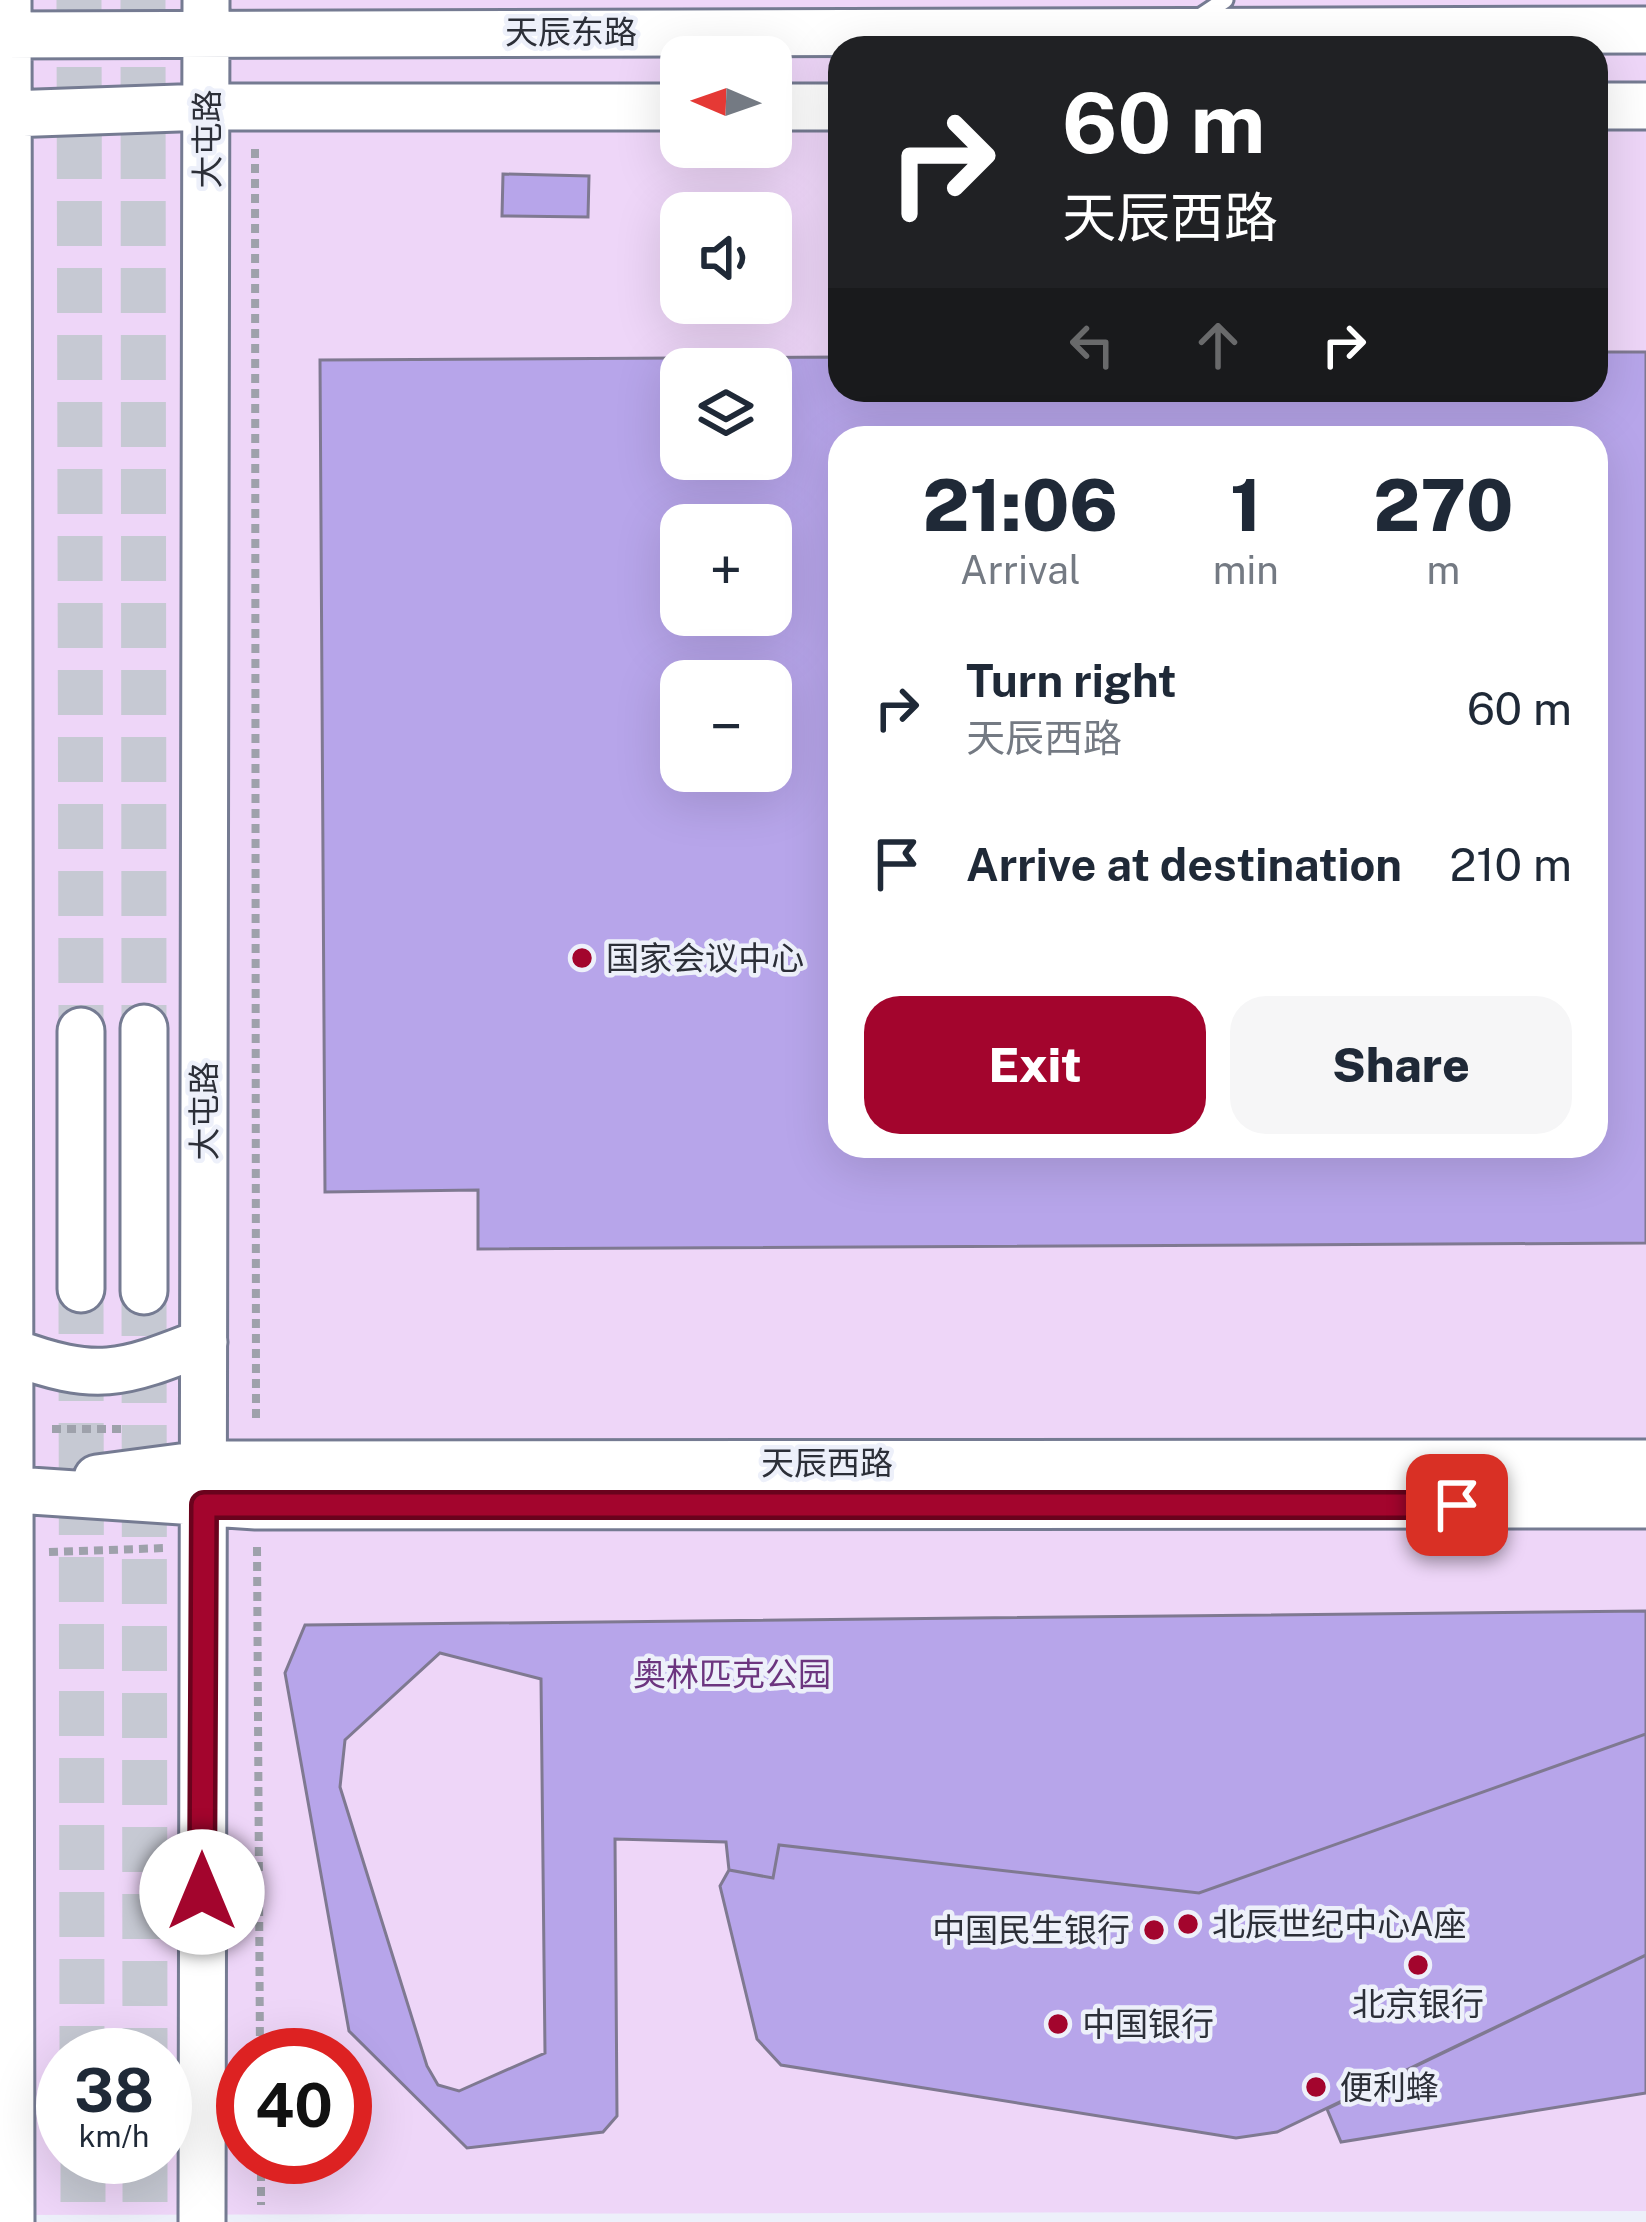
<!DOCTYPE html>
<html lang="en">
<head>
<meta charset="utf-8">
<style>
  :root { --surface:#fff; --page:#f6f6f7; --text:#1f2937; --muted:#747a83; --accent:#a3052d }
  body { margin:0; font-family:"Public Sans","Noto Sans SC",sans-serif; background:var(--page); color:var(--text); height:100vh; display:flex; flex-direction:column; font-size:45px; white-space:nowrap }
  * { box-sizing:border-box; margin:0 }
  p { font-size:39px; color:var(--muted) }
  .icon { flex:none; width:66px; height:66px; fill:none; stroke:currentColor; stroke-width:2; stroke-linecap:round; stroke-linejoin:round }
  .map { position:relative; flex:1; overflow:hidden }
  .drawer { position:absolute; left:828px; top:426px; width:780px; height:732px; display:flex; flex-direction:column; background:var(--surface); border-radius:36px; box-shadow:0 12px 48px #0002 }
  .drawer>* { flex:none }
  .guide { position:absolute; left:828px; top:36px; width:780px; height:366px; border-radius:36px; box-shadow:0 12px 48px #0002; background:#202124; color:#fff; overflow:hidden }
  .needle { width:78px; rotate:272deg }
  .tools { position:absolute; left:660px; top:36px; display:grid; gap:24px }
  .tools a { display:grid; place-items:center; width:132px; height:132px; border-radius:24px; background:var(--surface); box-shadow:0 12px 48px #0002; font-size:60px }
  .speed { position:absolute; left:36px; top:2028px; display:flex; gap:24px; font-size:60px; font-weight:700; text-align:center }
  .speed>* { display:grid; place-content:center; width:156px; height:156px; border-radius:50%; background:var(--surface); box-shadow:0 12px 48px #0002; line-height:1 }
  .speed small { font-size:30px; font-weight:400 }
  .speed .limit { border:18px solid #d22; background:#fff; color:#111 }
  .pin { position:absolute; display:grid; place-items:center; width:102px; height:102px; color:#fff; margin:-51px; border-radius:24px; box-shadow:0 6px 18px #0006 }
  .me { position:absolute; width:132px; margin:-66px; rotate:0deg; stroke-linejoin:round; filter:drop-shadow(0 0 9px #0008) }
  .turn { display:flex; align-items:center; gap:42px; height:252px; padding:0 36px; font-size:54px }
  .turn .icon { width:156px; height:156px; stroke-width:2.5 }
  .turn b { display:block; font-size:84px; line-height:102px }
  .lanes { display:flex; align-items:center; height:114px; padding:0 36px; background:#0003; justify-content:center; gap:60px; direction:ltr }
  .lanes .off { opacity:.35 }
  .eta { display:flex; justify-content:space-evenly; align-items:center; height:204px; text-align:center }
  .eta b { font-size:72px; font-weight:800; line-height:84px }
  .cta { display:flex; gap:24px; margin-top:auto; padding:24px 36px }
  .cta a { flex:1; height:138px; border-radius:36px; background:var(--accent); color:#fff; font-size:48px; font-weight:800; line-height:138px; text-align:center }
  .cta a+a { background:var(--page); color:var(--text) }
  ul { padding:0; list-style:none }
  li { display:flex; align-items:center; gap:36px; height:156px; padding:0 36px }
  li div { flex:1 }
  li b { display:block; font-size:45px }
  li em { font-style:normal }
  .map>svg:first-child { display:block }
  .green { fill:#eed6f8; fill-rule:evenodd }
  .building { fill:#b7a5ea; stroke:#7f7991; stroke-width:3; fill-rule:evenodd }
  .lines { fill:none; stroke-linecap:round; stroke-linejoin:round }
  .secondary-tunnel { stroke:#c6c9d3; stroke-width:45; stroke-dasharray:45 22; stroke-linecap:butt }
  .lane-casing { stroke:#757b92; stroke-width:21 }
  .secondary-casing { stroke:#757b92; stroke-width:51 }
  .path { stroke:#9ea1ab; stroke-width:8; stroke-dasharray:9 6; stroke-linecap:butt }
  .lane { stroke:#fff; stroke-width:15 }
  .secondary { stroke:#fff; stroke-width:45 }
  .route-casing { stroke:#6a031d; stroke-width:30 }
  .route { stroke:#a3052d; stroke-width:21 }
  .poi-dot { fill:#a3052d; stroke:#edf0fa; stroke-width:4.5 }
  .labels { text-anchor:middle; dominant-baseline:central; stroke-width:9; stroke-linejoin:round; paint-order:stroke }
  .street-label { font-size:33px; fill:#2c2f38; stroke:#edf0fa }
  .poi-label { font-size:33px; fill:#2c2f38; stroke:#edf0fa; text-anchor:start }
  .park-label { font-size:33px; fill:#6c357f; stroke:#edf0fa }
</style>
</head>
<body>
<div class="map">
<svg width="1646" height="2222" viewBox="0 0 1646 2222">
  <rect width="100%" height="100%" fill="#edf0fa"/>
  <path class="green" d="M0,0h1646v2211l-1646,4zM840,48h756v342h-756zM681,57h90v90h-90zM681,213h90v90h-90zM681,369h90v90h-90zM840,438h756v708h-756zM681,525h90v90h-90zM681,681h90v90h-90zM63,2055h102v102h-102zM243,2055h102v102h-102z"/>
  <path class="building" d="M503,174l86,2 -1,41 -86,-1z
    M1596,352h50v891l-1168,6v-59l-153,2 -5,-832 520,-3v33h756zM681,369h90v90h-90zM840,438h756v708h-756zM681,525h90v90h-90zM681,681h90v90h-90z
    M1646,1611v123l-447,159 -420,-48 -6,33 -44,-8 -3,-28 -111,-3 2,277 -14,16 -136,16 -118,-117 -64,-358 20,-48z
    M440,1653l101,26 4,374 -86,38 -21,-6 -11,-19 -87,-279 5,-47z
    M1646,1734v221l-369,177 -41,6 -455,-73 -24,-26 -37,-153 9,-16 44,8 6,-33 420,48z
    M1646,1955v138l-305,49 -14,-33z"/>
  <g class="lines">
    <path class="secondary-tunnel" d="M79,0l2,1031
      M143,0l1,1028
      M81,1289l1,766
      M144,1291l1,764
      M83,2157v65
      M145,2157v65"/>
    <g class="lane-casing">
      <path id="lane" d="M1198,18l27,-18"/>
    </g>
    <g class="secondary-casing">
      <path id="secondary" d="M8,0l3,2222
        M0,35l1646,-5
        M1596,106h50
        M771,107h69
        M0,121l9,-7 198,-7h474
        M144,1028v263
        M81,1031v258
        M10,1351c87,32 110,24 194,-9
        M97,1478l106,-14 1443,-1
        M0,1489l256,17 1390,-1
        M202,2222l4,-2222"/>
    </g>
    <path class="path" d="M255,149l1,1275
      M52,1429h69
      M257,1547l3,508
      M49,1552l117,-4
      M261,2157v48"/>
    <use href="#lane" class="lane"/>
    <use href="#secondary" class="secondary"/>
  </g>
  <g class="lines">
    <g class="route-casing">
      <path id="route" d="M202,1892l2,-387h1253"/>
    </g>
    <use href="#route" class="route"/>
  </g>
  <g class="poi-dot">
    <circle cx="582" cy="958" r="12"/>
    <circle cx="1188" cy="1924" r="12"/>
    <circle cx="1154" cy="1930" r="12"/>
    <circle cx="1418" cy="1965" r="12"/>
    <circle cx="1058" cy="2024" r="12"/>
    <circle cx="1316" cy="2087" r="12"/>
  </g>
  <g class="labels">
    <g class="street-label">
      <text x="571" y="32">天辰东路</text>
      <text transform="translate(207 139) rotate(-90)">大屯路</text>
      <text transform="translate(204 1111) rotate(-90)">大屯路</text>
      <text x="827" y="1463">天辰西路</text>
    </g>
    <g class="poi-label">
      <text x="606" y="958">国家会议中心</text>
      <text x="1212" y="1924">北辰世纪中心A座</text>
      <text x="1130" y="1930" text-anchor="end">中国民生银行</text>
      <text x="1418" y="2004" text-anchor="middle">北京银行</text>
      <text x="1082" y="2024">中国银行</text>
      <text x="1340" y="2087">便利蜂</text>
    </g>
    <g class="park-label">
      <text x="732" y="1674">奥林匹克公园</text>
    </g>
  </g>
</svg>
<div class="tools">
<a><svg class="needle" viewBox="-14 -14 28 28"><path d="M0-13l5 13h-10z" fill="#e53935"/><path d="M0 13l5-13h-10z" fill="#747a83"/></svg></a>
<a><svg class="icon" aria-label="sound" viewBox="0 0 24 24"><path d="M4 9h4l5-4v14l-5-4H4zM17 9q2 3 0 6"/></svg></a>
<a><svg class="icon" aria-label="layers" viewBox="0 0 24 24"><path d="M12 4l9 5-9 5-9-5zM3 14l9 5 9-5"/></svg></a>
<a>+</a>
<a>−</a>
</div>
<div class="speed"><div>38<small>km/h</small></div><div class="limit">40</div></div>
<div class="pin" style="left:1457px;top:1505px;background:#d93025"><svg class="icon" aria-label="arrive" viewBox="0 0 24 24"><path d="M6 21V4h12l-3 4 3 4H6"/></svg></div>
<svg class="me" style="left:202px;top:1892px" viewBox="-20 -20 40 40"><circle r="19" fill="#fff"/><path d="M0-13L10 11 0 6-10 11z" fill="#a3052d"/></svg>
<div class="guide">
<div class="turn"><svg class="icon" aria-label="right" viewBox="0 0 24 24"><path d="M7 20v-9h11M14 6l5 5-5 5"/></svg><div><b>60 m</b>天辰西路</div></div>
<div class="lanes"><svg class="icon off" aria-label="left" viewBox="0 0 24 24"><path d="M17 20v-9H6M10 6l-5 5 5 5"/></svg><svg class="icon off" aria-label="ahead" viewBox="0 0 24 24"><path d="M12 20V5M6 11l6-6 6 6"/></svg><svg class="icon" aria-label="right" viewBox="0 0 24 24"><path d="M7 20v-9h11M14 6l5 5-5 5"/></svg></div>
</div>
<section class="drawer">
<div class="eta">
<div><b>21:06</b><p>Arrival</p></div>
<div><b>1</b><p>min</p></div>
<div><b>270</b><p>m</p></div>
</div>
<ul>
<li><svg class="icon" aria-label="right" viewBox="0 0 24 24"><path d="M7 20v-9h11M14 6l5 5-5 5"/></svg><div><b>Turn right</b><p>天辰西路</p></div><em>60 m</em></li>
<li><svg class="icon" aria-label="arrive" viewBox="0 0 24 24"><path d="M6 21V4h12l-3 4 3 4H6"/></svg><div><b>Arrive at destination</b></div><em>210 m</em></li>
</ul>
<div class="cta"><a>Exit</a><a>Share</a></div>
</section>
</div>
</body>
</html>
